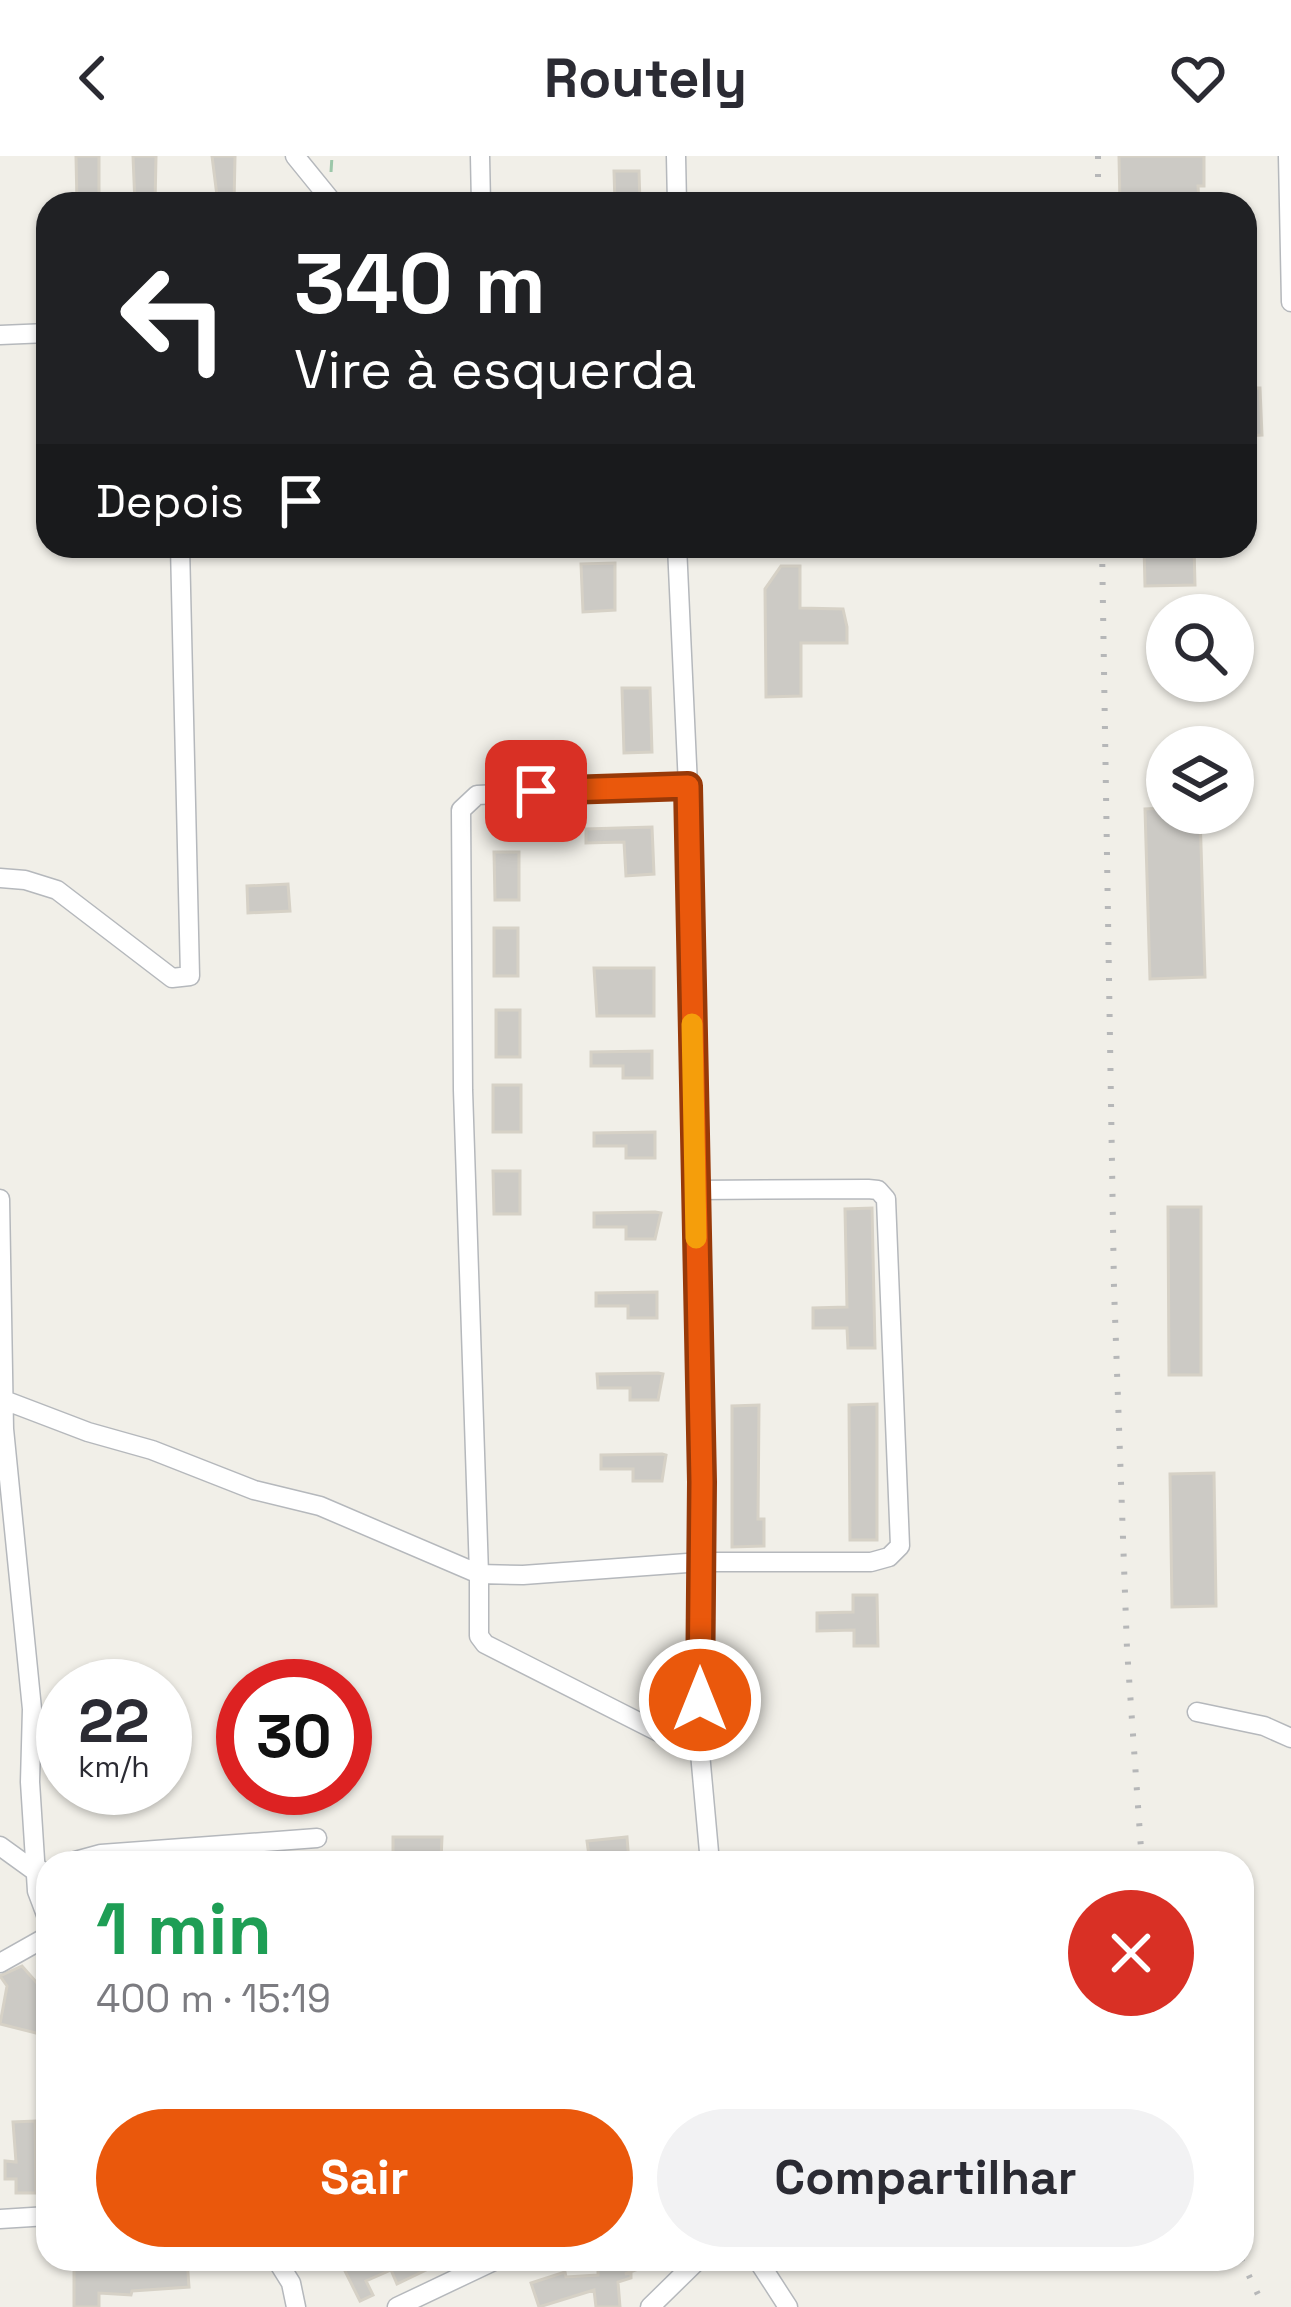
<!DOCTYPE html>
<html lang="pt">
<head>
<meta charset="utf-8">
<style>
  :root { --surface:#fff; --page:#f2f2f3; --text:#2b2b33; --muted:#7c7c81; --accent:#ea580c }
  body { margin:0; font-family:"Space Grotesk",sans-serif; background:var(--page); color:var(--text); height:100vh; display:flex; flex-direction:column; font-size:45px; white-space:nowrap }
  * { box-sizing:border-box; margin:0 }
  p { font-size:39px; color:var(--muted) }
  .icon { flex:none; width:66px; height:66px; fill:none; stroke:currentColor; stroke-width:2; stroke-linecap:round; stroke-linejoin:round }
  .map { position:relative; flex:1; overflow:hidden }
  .drawer { position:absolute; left:36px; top:1695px; width:1218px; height:420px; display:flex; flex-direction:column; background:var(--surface); border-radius:36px; box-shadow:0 3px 9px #0004 }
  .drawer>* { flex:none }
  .hud { position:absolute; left:36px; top:36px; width:1221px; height:366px; border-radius:36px; box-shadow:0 3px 9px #0004; background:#202124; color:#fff; overflow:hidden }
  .buttons { position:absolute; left:1146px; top:438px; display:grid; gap:24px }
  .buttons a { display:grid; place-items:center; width:108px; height:108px; border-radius:50%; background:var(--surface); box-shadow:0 3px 9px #0004; font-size:60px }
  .speed { position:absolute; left:36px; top:1503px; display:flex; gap:24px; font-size:60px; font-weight:700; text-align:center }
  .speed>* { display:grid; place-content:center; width:156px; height:156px; border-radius:50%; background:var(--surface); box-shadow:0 3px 9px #0004; line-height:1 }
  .speed small { font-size:30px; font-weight:400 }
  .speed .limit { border:18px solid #d22; background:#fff; color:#111 }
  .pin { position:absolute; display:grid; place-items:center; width:102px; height:102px; color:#fff; margin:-51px; border-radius:24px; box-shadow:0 6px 18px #0006 }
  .me { position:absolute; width:132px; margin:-66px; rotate:0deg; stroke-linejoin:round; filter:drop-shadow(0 0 9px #0008) }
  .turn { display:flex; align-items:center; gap:42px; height:252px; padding:0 60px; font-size:54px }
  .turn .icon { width:156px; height:156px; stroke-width:2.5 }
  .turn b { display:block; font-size:84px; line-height:102px }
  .then { display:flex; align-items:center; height:114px; padding:0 60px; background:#0003; gap:24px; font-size:45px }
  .round { display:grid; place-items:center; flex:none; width:126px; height:126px; border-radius:63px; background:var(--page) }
  .overview { display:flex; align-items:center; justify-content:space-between; height:204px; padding:0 60px }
  h1 { font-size:72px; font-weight:800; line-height:90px; color:#1e9e55 }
  .button { display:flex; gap:24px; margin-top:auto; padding:24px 60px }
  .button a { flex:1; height:138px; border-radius:72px; background:var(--accent); color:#fff; font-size:48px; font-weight:800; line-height:138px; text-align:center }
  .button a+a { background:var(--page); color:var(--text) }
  header { display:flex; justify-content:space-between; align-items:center; height:156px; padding:0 60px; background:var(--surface); font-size:54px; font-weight:800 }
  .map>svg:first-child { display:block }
  .building { fill:#cccac5; stroke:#d6d1c6; stroke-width:3 }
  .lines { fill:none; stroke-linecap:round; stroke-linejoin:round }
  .minor-casing { stroke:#b5b8bc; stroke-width:21 }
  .path { stroke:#9cc7a9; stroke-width:3; stroke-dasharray:12 6; stroke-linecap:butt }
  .minor { stroke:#fff; stroke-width:18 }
  .rail { stroke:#b6b7b8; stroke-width:6; stroke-dasharray:3 15; stroke-linecap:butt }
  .route-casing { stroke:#983908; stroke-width:30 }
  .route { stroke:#ea580c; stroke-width:21 }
  .slow { stroke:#f59e0b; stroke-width:21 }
</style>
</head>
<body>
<header><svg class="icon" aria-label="back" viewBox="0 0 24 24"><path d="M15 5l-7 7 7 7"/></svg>Routely<svg class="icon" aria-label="heart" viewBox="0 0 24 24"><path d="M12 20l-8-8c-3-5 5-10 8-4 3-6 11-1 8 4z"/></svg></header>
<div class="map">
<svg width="1291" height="2151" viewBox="0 0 1291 2151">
  <rect width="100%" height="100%" fill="#f1efe8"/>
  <path class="building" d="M76,0h23v48h-22z
    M133,0h23l-1,48h-20z
    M212,0h23l-1,48h-16z
    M1119,0h85v30h-6l1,18h-79z
    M614,15h25l1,33h-25z
    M1245,232h15l2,47 -17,1z
    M1144,390h50l1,39 -50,1z
    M615,407v47l-32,2 -2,-48z
    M781,410h19v42l43,1 4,18v16h-46v53l-35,1 -1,-108z
    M622,532h28l2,64 -28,1z
    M1167,652v5h33l5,164 -55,2 -5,-170z
    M652,671l2,47 -28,2 -2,-34 -38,1v-14z
    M494,696h25v48h-24z
    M288,728l2,27 -42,2 -1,-27z
    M494,772h24v48h-24z
    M594,812h60v48h-57z
    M496,854h24v47h-24z
    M652,895v27h-29v-12h-32v-14z
    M493,929h28v47h-28z
    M655,976v26h-29v-12h-32v-13z
    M493,1015h27v43h-26z
    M1168,1051h33v168h-32z
    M872,1052l3,140h-27l-1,-20h-34v-20l34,-1 -2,-98z
    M655,1056l6,1 -6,26h-29v-12h-32v-14z
    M657,1136v26h-29v-12h-32v-13z
    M658,1217l5,1 -5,26h-28v-12h-32l-1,-14z
    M877,1248v136h-27l-1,-135z
    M759,1249l-1,114h6v27l-32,1v-141z
    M662,1298l4,1 -4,26h-29v-12h-32v-14z
    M1214,1317l2,133 -44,1 -2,-133z
    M853,1439h24l1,51h-24v-16l-37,1v-18l36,-1z
    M393,1681h49l-1,24h-48z
    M627,1681l2,26h-39l-3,-22z
    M46,1800l2,80 -48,-12 7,-38 -7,-10 22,-10 15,17z
    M35,1965l1,72h-20v-14h-11v-18l11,1 -3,-40z
    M146,2103h41l2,28 -57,4 -1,4 -32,-2v14h-25v-47l73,8z
    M339,2103h110l-52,25 -6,-14 -25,11 7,14 -13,6z
    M650,2105l1,3 -26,10 6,-1v5l-13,4 2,25h-24l-2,-17 -55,17 -8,-24 34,-11 1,5 32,-2v-11z"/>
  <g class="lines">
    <g class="minor-casing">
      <path id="minor" d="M295,0l39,48
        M480,0l1,48
        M676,0l1,48
        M1288,0l3,146
        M0,179l48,-2
        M677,390l11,240 14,696 -2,271 10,110
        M688,630l-211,9 -16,15 2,280 16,484 44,1 178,-13h170l18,-5 11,-11 -14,-347 -8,-9 -10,-1 -173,1
        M0,722l25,2 32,10 115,88 18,-2 -10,-430
        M0,1043l4,230 28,280 -2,73 7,109 11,29
        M4,1244l84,32 64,18 102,40 66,16 159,68v62l6,8 215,109
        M1197,1556l67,14 27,12
        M0,1690l36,26 5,-2
        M68,1707l33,-9 216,-16
        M0,1807l48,-27
        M0,2063l48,-3
        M276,2103l15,24 5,24
        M757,2103l31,48
        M397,2151l101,-48
        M650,2151l49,-48"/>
    </g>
    <path class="path" d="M331,16l1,-16"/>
    <use href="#minor" class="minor"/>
    <path class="rail" d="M1098,0v48
      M1102,390l12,742 13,361 15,214
      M1241,2103l23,48"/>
  </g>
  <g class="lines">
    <g class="route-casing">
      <path id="route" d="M536,635l152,-5 14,696 -2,218"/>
    </g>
    <use href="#route" class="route"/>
    <path class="slow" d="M692,868l4,214"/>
  </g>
</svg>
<div class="buttons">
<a><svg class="icon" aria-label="search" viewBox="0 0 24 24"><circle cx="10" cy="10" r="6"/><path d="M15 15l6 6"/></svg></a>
<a><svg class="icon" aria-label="layers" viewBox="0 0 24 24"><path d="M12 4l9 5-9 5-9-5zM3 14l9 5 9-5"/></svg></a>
</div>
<div class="speed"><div>22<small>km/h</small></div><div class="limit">30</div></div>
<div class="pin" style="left:536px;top:635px;background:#d93025"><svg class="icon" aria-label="arrive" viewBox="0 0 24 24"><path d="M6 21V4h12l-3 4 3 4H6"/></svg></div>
<svg class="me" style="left:700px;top:1544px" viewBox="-20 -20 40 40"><circle r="17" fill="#ea580c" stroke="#fff" stroke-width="3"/><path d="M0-11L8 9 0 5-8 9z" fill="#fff"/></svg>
<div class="hud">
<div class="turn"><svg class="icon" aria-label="left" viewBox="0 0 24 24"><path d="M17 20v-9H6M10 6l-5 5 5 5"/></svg><div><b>340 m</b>Vire à esquerda</div></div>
<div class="then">Depois<svg class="icon" aria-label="arrive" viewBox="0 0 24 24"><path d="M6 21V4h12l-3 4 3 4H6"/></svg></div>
</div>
<section class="drawer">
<div class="overview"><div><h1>1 min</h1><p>400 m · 15:19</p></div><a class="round" style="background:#d93025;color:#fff"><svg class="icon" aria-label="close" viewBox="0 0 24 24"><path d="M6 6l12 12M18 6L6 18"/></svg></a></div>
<div class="button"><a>Sair</a><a>Compartilhar</a></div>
</section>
</div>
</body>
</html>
